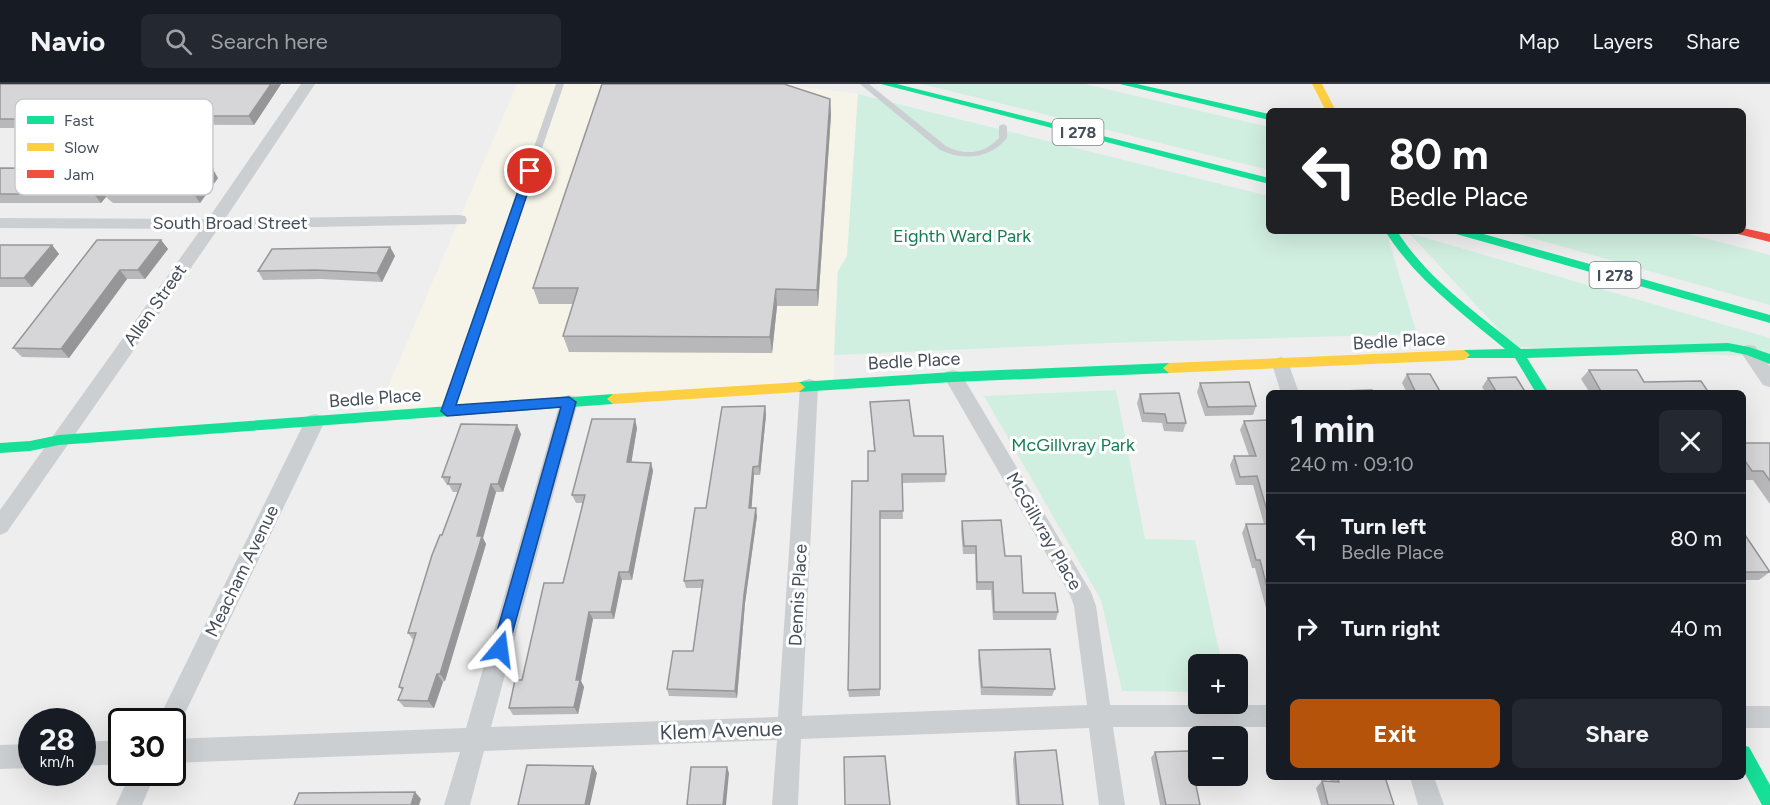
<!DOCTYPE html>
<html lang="en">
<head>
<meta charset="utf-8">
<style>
  :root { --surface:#171b24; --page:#242831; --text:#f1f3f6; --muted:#9ea1a6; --line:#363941; --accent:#b45309 }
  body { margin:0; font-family:Figtree,sans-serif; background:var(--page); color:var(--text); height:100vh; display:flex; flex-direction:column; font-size:22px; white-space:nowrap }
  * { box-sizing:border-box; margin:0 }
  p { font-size:20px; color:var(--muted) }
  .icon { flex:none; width:33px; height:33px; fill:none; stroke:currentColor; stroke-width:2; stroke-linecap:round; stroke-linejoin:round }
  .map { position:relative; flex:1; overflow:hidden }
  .details { position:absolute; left:1266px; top:306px; width:480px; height:390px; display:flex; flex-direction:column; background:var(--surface); border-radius:9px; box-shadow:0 6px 24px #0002 }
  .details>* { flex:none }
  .hud { position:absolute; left:1266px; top:24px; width:480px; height:126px; border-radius:9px; box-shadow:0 6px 24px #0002; background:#202124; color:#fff; overflow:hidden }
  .controls { position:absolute; left:1188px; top:570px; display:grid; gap:12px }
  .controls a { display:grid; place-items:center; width:60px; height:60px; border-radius:9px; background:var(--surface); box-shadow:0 6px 24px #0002; font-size:30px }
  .speed { position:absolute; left:18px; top:624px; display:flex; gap:12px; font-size:30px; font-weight:700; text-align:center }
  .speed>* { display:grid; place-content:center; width:78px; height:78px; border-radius:50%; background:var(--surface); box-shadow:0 6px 24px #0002; line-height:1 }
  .speed small { font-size:15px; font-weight:400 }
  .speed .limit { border:3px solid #111; border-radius:9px; background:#fff; color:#111 }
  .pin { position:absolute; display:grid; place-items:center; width:51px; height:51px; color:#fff; margin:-26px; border:3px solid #fff; border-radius:50%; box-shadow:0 2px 6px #0007 }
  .me { position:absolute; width:66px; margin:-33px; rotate:16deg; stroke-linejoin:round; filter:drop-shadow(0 0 4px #0008) }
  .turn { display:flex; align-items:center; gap:21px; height:126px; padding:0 24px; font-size:27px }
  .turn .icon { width:78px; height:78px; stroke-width:2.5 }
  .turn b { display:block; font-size:42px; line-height:51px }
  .round { display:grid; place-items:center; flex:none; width:63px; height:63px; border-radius:9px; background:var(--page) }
  .overview { display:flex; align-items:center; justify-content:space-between; height:102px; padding:0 24px }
  h1 { font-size:36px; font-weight:700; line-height:45px }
  .cta { display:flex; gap:12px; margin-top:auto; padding:12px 24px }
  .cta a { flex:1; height:69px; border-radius:9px; background:var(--accent); color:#fff; font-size:24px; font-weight:700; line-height:69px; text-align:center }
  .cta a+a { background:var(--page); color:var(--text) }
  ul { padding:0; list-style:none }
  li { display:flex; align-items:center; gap:18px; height:90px; padding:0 24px; border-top:2px solid var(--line) }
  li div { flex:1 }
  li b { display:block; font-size:22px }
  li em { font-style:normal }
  header { display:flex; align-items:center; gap:36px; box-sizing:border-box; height:84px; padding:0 30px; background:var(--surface); border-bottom:2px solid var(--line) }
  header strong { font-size:28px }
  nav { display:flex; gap:33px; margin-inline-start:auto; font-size:21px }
  .search { width:420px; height:54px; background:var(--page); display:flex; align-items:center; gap:15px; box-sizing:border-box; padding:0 21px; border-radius:9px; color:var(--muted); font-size:22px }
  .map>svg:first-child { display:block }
  .commercial { fill:#f6f4e8 }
  .green { fill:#d1efe0 }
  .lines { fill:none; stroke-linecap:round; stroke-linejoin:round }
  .lane { fill:#cccfd2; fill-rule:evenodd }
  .street { fill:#cccfd2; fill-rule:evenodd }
  .fast { fill:#16e098; fill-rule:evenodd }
  .slow { fill:#ffcf43; fill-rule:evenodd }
  .jam { fill:#f24e42; fill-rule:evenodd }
  .wall { fill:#b8b8bb }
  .shaded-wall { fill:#969698 }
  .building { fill:#d6d6d9; stroke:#969698; stroke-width:1.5 }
  .route { fill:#1a73e8; stroke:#114b97; stroke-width:1.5 }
  .labels { text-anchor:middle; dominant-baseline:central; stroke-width:6; stroke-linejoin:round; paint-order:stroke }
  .shield { fill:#fff; stroke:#7d838c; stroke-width:1.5 }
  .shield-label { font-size:16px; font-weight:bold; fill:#454e5a }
  .street-label { font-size:18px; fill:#454e5a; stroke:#fff }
  .park-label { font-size:18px; fill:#157d54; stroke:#fff }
  .near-street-label { font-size:21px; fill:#454e5a; stroke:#fff }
  .key { fill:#fff; stroke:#c7cace; stroke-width:1.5 }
  .key-label { font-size:16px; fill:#454e5a }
</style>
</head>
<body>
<header>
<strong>Navio</strong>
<div class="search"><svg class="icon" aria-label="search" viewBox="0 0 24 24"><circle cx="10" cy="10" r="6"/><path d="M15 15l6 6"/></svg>Search here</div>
<nav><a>Map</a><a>Layers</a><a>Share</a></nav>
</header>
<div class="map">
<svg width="1770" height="721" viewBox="0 0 1770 721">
  <rect width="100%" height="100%" fill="#efeeee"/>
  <path class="commercial" d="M517,0h261l80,10 -11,162 -9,15 -5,111 -457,33z"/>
  <path class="green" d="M922,0h163l184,43v43z
    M858,10l411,102v35h117l31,103 -309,9 -274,12 4,-84 9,-15z
    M1507,147h170l93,24v50z
    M1409,149l361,105v19l-255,-10z
    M1116,306l29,149 50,1 27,124h-24v28l-76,-1 -21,-91 -117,-204z"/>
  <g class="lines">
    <path class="lane" d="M556,0h8l-112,327 -5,4 -4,-1 -1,-3z
      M860,0h9l77,62c19,10 38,8 53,-8v-12l4,-2 4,2v12c-17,21 -43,23 -67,12z"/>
    <path class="street" d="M301,0h14l-90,135 234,-4 6,1 2,4 -2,4 -247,5 -211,303 -7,3v-25l201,-281 -201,-1v-10l208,1z
      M1749,261l6,1 15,20v21l-7,-2 -23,-34 3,-5z
      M1281,273l6,2 12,34h-18l-9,-29 3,-5z
      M953,286l7,2 131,220 5,14 14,99h159v22h-156l12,78h-26l-10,-77 -288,11 -3,66h-26l5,-65 -293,11 -14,54h-26l16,-53 -288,11v-24l294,-11 94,-326 2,-5 7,-2 7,2 2,5 -87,325 287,-10 22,-331 2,-5 7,-2 7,2 2,5 -16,330 285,-11 -13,-99 -4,-11 -126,-218 2,-5z
      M315,330l7,2 3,5 -148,309 -5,2v-10h-15l4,-8 144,-293 3,-5z
      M1743,622h27v22h-27z
      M122,656v24l-40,2v-24z
      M32,660v24l-32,1v-24z
      M131,688h25l-14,33h-26z
      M1410,693h24l10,28h-26z"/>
    <path class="fast" d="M881,0h16l372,94v6z
      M1120,0h17l132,30v6z
      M1385,147h12c31,49 80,82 124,118l207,-6 21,4 21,7v10l-23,-9 -19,-4 -201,7 22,35h-13l-21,-35h-55l-2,-3 6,-5 41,-1c-43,-36 -89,-69 -120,-118z
      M1454,147h19l297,84v8l-314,-89z
      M1169,279l6,5 -6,5 -216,9 -154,10 -6,-5 6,-5 154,-10z
      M613,310l6,5 -6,5 -554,41 -29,6 -30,2v-10l30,-2 29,-6z
      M1743,661l6,2 21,38v20h-8l-19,-35z"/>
    <path class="slow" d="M1312,0h10l14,27h-10z
      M1464,266l6,5 -6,5 -295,13 -6,-5 6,-5z
      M799,298l6,5 -6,5 -186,12 -6,-5 6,-5z"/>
    <path class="jam" d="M1743,144l27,6v8l-32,-8 -2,-3h7z"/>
  </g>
  <path class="wall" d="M0,0h281l-27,41 -228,-1 -3,4h-23z
    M830,15l1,16 -13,191h-41l-5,47 -203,-1 -6,-16 10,-32h-34l-6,-16z
    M0,84l218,10 -18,25h-87l-7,-6 -5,6h-101z
    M161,156l7,9 -23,30h-18l-58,79 -47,-1 -9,-9z
    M0,161h52l7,9 -27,33h-32z
    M390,163l5,9 -13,26 -61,-3 -58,1 -5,-9z
    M1589,286l55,12 65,11h-119l-9,-14z
    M1407,290l34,19h-34l-5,-10z
    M1488,294l38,15h-40l-4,-6z
    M1200,299l56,23 -3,9 -48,1 -8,-24z
    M1140,310l46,29 -3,9 -19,-1 -2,-8 -20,-1 -5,-19z
    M870,318l44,34 32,38 -1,8 -43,1 1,36h-23v177l-31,1 -1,-7 26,-239z
    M765,322l1,9 -6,60h-6l-3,33 6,8 -12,87 -8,95 -68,-2 -2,-7 26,-38 9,-63h-16l-2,-7 22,-73z
    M1269,336v188h-3l-11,-40h-3l-10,-35 4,-9h18l-11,-39h-17l-6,-20 4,-9h15l-9,-26 4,-9z
    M637,344l-6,34 20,1 2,8 -21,109h-10l-8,39h-21l-12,62 3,6 -6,27 -65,1 -4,-7 13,-28 41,-97 20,-80h-7l-4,-8z
    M521,350l-18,58h-7l-13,46 3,6 -41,137 -2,1 -9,26 -30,-1 -6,-7 4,-10 -3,-3 15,-46 -6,-8 50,-141h-5l-4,-7h-2l-5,-8z
    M1743,359h27v61l-17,-24h-10z
    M962,437l43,35 18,37 35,19 -2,8h-63l-2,-30h-15l-1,-36h-12l-2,-25z
    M1743,448l27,40 -11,8h-16z
    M979,566l76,39 -3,7 -71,-1 -3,-37z
    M1015,668l48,53h-47l-3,-46z
    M1155,668l45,53h-40l-9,-47z
    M1329,693h56l9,28h-73l-5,-17 6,-7 9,1z"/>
  <path class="shaded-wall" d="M271,0h10l-27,41 -5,-9z
    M830,15l1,16 -13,191 -1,-16z
    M20,32l6,8 -3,4 -7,-9z
    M213,85l5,9 -18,25 -6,-9z
    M99,104l7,9 -5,6 -7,-9z
    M161,156l7,9 -23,30 -7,-9z
    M52,161l7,9 -27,33 -8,-9z
    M390,163l5,9 -13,26 -5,-9z
    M120,186l7,9 -58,79 -8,-9z
    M776,205l1,17 -5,47 -2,-16z
    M765,322l1,9 -6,60 -1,-9z
    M635,335l2,9 -7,43 -3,-9z
    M517,341l4,9 -18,58 -5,-8z
    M651,379l2,8 -21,109 -3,-8z
    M753,383l1,8 -3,41 -2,-8z
    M491,400l5,8 -13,46 3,6 -41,137 -5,-7 37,-138z
    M756,424l1,8 -12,87 -8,95 -2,-7 9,-96z
    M619,488l3,8 -8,39 -3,-7z
    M589,528l4,7 -12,62 3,6 -6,27 -4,-7 2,-27z
    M437,590l6,8 -9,26 -6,-7z
    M593,682l4,7 -7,32h-5z
    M727,683l2,6 -3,32h-3z
    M415,708l6,7 -2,6h-8z"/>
  <path class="building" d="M0,0h271l-22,32h-229l-4,3h-16z
    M602,0h182l46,15 -13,191 -41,-1 -6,48 -207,-1 15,-48h-45z
    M0,84l213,1 -19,25h-87l-8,-6 -5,6h-94z
    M97,156h64l-23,30h-18l-59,79 -48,-1z
    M0,161h52l-28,33h-24z
    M390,163l-13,26 -61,-3 -58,1 14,-22z
    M1589,286h48l7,12 57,-1 8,12h-107z
    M1407,290h23l11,19h-25z
    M1516,293l10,16h-29l-9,-15z
    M1249,298l7,24 -48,1 -8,-24z
    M1372,306l2,3h-31l-1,-2z
    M1179,309l7,30h-19l-2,-9 -21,-1 -4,-19z
    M909,316l5,36h29l3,38h-44l1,37h-23v178l-32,1 4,-209h16v-30h7l-5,-49z
    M765,322l-6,60 -6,1 -4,41h7l-12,87 -9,96 -68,-2 6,-38h20l10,-71 -19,1 11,-73h11l16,-101z
    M592,335h43l-8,43 24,1 -22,109h-10l-8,40h-22l-13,68h4l-6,27 -65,1 6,-28h7l22,-97h19l22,-88h-13z
    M1269,336v98l-12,-42 -17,1 -6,-21h22l-12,-35z
    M461,340l56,1 -19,59h-7l-14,52h5l-42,138h-3l-9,27 -30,-1 5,-12 -4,-1 17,-54h-8l24,-78 8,-20h2l19,-51h-13l2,-7h-8z
    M1743,359h27v38l-7,-10h-11l-9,-13z
    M1001,436l4,36h16l2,37h32l3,19h-64l-1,-30h-16l-1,-36h-12l-2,-25z
    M1246,440h23v71l-9,-35h-4z
    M1743,448l27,40h-27z
    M1050,565l5,40 -73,-2 -3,-37z
    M1056,666l7,55h-44l-4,-53z
    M1189,667l11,54h-34l-11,-53z
    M885,672l5,49h-45l-1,-48z
    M527,681l66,1 -8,39h-67z
    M691,683h36l-4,38h-36z
    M1337,693h48l9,28h-66l-6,-24 17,1z
    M415,708l-4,13h-117l5,-12z"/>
  <path class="route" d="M530,84l5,3 -79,234 113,-8 7,5 -68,247 -2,5 -6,2 -5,-2 -3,-5 69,-242 -114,9 -6,-5 84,-240z"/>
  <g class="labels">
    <g class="shield">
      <rect x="1052.5" y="35" width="51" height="26" rx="4.5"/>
      <rect x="1589.5" y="178" width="51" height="26" rx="4.5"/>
    </g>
    <g class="shield-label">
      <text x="1078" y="48">I 278</text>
      <text x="1615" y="191">I 278</text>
    </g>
    <g class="street-label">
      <text x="230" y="139">South Broad Street</text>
      <text transform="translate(155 221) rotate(-55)">Allen Street</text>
      <text transform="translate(1399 257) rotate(-3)">Bedle Place</text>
      <text transform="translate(914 277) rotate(-3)">Bedle Place</text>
      <text transform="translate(375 314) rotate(-4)">Bedle Place</text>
      <text transform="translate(1044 447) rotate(60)">McGillvray Place</text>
      <text transform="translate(242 487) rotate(-64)">Meacham Avenue</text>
      <text transform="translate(798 511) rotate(-87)">Dennis Place</text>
    </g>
    <g class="park-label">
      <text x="962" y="152">Eighth Ward Park</text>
      <text x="1073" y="361">McGillvray Park</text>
    </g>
    <g class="near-street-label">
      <text transform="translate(721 646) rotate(-2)">Klem Avenue</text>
    </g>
  </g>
  <rect x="15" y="15" width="198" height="96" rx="9" class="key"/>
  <rect x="27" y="32" width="27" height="8" fill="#16e098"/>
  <rect x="27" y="59" width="27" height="8" fill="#ffcf43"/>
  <rect x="27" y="86" width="27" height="8" fill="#f24e42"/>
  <g class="key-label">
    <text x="64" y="42">Fast</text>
    <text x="64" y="69">Slow</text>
    <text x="64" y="96">Jam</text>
  </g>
</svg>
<div class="controls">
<a>+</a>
<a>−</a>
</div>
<div class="speed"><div>28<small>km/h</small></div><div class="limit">30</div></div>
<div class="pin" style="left:530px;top:87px;background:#d93025"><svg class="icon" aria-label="arrive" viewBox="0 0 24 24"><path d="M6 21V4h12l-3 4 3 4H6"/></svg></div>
<svg class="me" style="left:500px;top:565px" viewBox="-20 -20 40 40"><path d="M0-17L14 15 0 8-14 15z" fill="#1a73e8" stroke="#fff" stroke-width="4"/></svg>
<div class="hud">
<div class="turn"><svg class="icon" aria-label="left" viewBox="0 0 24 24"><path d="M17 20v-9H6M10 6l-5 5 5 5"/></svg><div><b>80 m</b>Bedle Place</div></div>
</div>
<section class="details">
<div class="overview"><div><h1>1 min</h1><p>240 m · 09:10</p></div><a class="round"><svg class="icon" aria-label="close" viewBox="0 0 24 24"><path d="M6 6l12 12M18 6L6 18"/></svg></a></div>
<ul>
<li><svg class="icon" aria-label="left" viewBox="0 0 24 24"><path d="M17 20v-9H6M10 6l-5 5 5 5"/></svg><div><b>Turn left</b><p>Bedle Place</p></div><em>80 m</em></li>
<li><svg class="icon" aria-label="right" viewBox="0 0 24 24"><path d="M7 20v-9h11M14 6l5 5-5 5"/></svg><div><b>Turn right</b></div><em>40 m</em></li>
</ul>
<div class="cta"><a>Exit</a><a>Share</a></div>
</section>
</div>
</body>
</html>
